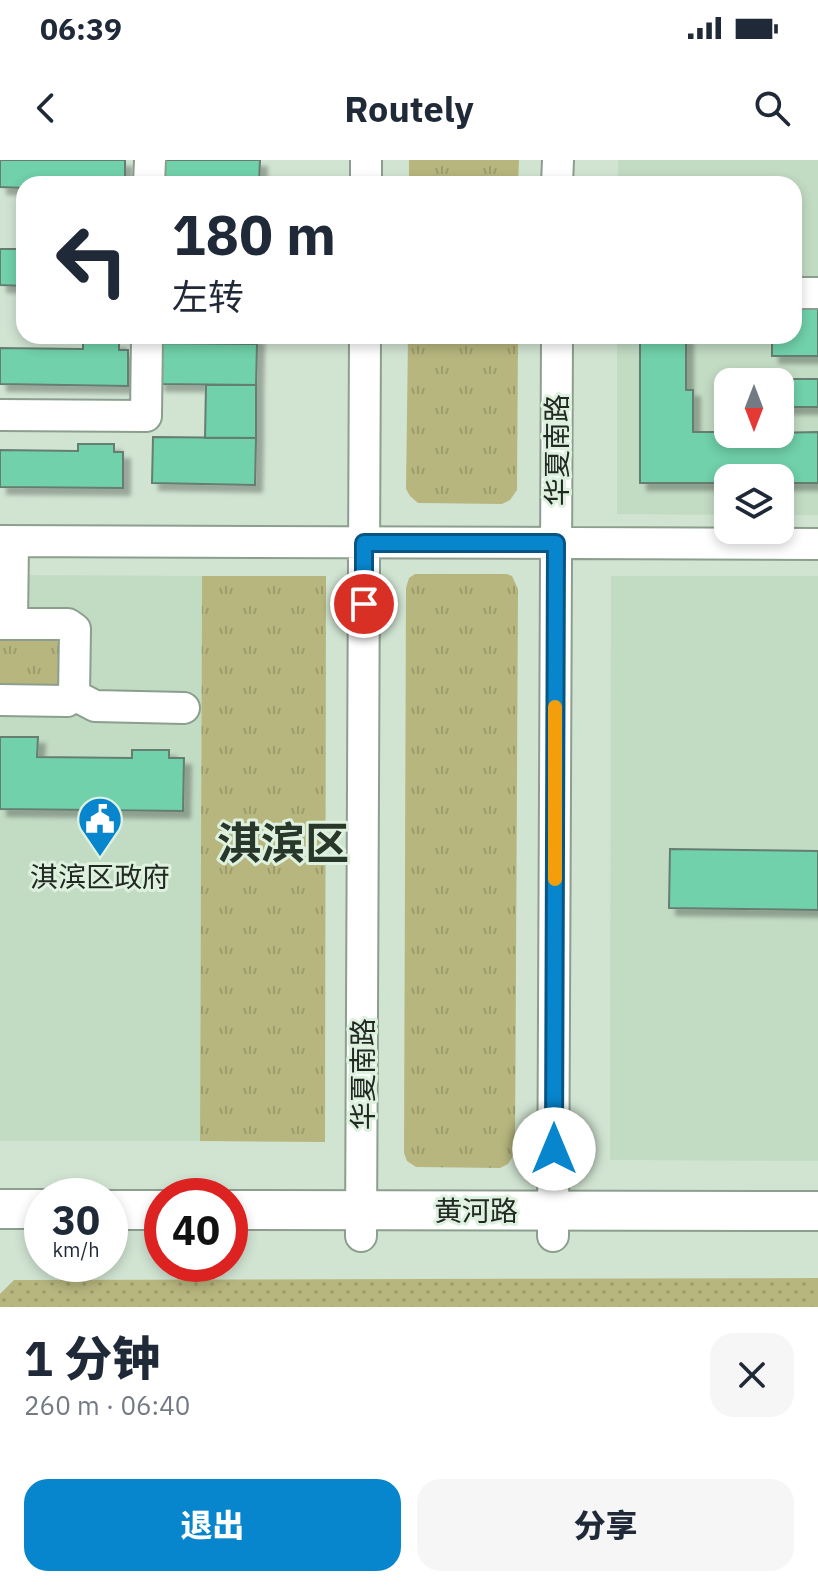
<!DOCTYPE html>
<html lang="zh">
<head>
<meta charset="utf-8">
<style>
  :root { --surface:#fff; --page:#f6f6f7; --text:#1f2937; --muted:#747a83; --accent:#0785cd }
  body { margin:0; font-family:"IBM Plex Sans","Noto Sans SC",sans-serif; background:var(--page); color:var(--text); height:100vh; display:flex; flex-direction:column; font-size:30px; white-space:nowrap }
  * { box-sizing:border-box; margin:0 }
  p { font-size:26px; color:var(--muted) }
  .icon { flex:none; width:44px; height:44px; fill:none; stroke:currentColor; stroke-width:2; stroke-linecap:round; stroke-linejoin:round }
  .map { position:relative; height:1147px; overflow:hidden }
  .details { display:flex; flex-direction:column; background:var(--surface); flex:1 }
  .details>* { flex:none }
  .guide { position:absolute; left:16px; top:16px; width:786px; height:168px; border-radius:24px; box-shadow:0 4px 12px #0003; background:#fff; color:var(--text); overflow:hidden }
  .needle { width:52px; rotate:180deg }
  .tools { position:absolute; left:714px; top:208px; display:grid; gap:16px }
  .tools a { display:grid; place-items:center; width:80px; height:80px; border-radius:16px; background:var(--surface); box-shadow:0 4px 12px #0003; font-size:40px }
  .speed { position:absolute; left:24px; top:1018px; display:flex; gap:16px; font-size:40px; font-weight:700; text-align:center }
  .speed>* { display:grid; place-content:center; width:104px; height:104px; border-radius:50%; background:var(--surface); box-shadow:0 4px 12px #0003; line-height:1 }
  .speed small { font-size:20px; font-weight:400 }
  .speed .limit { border:12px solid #d22; background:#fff; color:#111 }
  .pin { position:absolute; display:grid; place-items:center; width:68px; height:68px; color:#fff; margin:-34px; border:4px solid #fff; border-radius:50%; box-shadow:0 2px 8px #0007 }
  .me { position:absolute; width:88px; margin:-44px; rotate:0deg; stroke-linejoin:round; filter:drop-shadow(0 0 6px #0008) }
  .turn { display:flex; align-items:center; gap:28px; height:168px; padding:0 24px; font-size:36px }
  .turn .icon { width:104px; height:104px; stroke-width:2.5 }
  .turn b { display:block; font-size:56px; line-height:68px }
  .round { display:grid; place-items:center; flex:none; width:84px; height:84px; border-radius:24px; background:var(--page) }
  .summary { display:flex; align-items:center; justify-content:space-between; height:136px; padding:0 24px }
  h1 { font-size:48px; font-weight:800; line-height:60px }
  .button { display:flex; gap:16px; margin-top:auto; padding:16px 24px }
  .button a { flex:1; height:92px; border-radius:24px; background:var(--accent); color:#fff; font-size:32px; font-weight:800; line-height:92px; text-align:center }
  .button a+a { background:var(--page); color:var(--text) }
  .status { display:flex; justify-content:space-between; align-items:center; height:56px; padding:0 40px; background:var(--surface); direction:ltr }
  .status svg { height:22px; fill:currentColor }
  header { display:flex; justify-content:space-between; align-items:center; height:104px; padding:0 24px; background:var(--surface); font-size:36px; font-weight:800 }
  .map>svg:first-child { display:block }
  .built { fill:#c2dbc3; fill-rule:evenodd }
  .grass { fill:url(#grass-tufts) }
  .park { fill:url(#park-dots) }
  .building { fill:#6fd1aa; stroke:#667d72; stroke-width:2; filter:url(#shadow) }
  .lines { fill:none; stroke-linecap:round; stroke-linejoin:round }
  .minor-casing { stroke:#8c9e8d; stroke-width:34 }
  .major-casing { stroke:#8c9e8d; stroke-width:42 }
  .minor { stroke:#fff; stroke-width:30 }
  .major { stroke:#fff; stroke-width:38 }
  .route-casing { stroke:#055685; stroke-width:20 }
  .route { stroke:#0785cd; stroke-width:14 }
  .slow { stroke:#f59e0b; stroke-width:14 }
  .labels { text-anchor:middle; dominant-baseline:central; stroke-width:6; stroke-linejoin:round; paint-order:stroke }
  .street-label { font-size:28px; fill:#222922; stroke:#def1df }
  .poi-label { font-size:28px; fill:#222922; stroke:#def1df }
  .town-label { font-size:44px; font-weight:bold; fill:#283729; stroke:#def1df }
</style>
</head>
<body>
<div class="status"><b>06:39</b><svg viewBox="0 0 49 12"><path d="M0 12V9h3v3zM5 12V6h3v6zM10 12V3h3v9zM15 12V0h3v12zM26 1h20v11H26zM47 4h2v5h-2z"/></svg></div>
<header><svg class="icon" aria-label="back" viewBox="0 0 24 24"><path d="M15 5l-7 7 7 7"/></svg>Routely<svg class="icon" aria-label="search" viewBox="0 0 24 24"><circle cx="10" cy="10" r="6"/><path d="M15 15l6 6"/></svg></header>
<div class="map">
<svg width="818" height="1147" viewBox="0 0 818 1147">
  <defs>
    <pattern id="grass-tufts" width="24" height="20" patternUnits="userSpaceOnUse" patternTransform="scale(2)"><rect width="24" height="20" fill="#b7b67e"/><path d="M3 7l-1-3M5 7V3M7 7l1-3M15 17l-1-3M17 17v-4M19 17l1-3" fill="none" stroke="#9d9c6d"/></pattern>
    <pattern id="park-dots" width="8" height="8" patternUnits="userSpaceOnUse" patternTransform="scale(2)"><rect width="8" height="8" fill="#b7b67e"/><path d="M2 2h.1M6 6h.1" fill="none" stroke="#9d9c6d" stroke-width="1.8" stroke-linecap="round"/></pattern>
    <filter id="shadow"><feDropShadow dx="7" dy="7" stdDeviation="2" flood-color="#0004"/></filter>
  </defs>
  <rect width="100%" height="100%" fill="#d1e4d2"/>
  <path class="built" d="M618,0h200v355h-38v-37h-52v37l-111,-1v-178h177v-152h-176zM728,222h52v52h-52z
    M0,415l202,1 -2,565h-200z
    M611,416h207v585l-208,-1z"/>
  <path class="grass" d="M409,0h110l-1,24h-109z
    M408,176h110l-1,154 -7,10 -8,4 -84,-1 -8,-7 -4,-7z
    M415,414h92l5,2 6,13 -3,564 -7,11 -8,4 -84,-1 -9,-6 -3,-8 2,-565 3,-10z
    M202,416h124l-1,566 -125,-1z
    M0,473l60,4v50l-60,4z"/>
  <path class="park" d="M818,1118v29h-818v-13l14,-14z"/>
  <path class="building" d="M0,0h125v24h-101v4l-24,-1z
    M160,0h100l-1,24h-100z
    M0,89h24v37l-24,-1z
    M794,145h24v51h-46v-20h22z
    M207,176h50v8l-51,-1z
    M640,176h46v54h7v42h35v2l90,-2v51h-38v-5h-52v5h-88z
    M83,182h36v8h9v36l-128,-2v-36l83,1z
    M158,183l99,1 -1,41 -98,-1z
    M786,219h32v28h-32z
    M206,225h50v53h-51z
    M153,277l103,1 -1,47 -103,-2z
    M78,284h36v8h9v36l-123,-1v-37l78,1z
    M0,577h38l-1,20 95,1v-8h37v8h15l-1,53 -183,-2z
    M670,689l148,2v59l-149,-2z"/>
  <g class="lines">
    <g class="minor-casing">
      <path id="minor" d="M149,24l1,-24
        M366,24v-24
        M557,24l1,-24
        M794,133h24
        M0,255l146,1 1,-80
        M0,381l818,3
        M0,464h68l7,5 -1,66
        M12,464l1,-82
        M74,535l21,11 89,2
        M0,540l67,1 7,-6
        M361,1076l4,-900
        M553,1076l4,-900"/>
    </g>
    <g class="major-casing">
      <path id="major" d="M0,1049h42
        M110,1050h52
        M230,1050l588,1"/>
    </g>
    <use href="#minor" class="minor"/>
    <use href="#major" class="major"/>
  </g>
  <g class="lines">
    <g class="route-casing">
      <path id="route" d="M364,444v-61h192l-2,606"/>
    </g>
    <use href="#route" class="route"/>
    <path class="slow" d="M555,719v-172"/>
  </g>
  <defs>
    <g id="civic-pin" transform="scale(2.3)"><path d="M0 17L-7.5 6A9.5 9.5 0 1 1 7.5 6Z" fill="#0785cd" stroke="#def1df"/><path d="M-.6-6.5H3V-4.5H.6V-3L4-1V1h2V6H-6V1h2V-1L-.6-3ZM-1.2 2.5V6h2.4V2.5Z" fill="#fff"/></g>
  </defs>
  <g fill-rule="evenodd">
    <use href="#civic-pin" x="100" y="659"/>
  </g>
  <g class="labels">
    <g class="street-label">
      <text transform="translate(556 290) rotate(-90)">华夏南路</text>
      <text transform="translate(362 914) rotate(-90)">华夏南路</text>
      <text x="476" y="1050">黄河路</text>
    </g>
    <g class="poi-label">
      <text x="100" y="716">淇滨区政府</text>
    </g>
    <g class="town-label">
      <text x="283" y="682">淇滨区</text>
    </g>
  </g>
</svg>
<div class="tools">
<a><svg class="needle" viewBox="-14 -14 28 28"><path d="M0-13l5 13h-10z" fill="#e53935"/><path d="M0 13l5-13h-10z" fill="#747a83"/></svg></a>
<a><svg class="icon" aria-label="layers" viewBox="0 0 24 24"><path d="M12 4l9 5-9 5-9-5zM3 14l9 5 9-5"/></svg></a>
</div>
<div class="speed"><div>30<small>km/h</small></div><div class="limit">40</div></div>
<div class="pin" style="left:364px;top:444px;background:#d93025"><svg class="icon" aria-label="arrive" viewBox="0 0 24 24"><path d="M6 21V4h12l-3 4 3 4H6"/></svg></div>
<svg class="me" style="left:554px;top:989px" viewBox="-20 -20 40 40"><circle r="19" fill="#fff"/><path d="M0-13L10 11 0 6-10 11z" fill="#0785cd"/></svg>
<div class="guide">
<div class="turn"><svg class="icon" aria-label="left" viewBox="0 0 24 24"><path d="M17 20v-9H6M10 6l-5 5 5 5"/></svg><div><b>180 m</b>左转</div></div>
</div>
</div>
<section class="details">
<div class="summary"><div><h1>1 分钟</h1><p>260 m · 06:40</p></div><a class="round"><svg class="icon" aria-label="close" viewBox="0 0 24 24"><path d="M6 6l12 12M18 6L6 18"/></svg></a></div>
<div class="button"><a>退出</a><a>分享</a></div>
</section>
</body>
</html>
